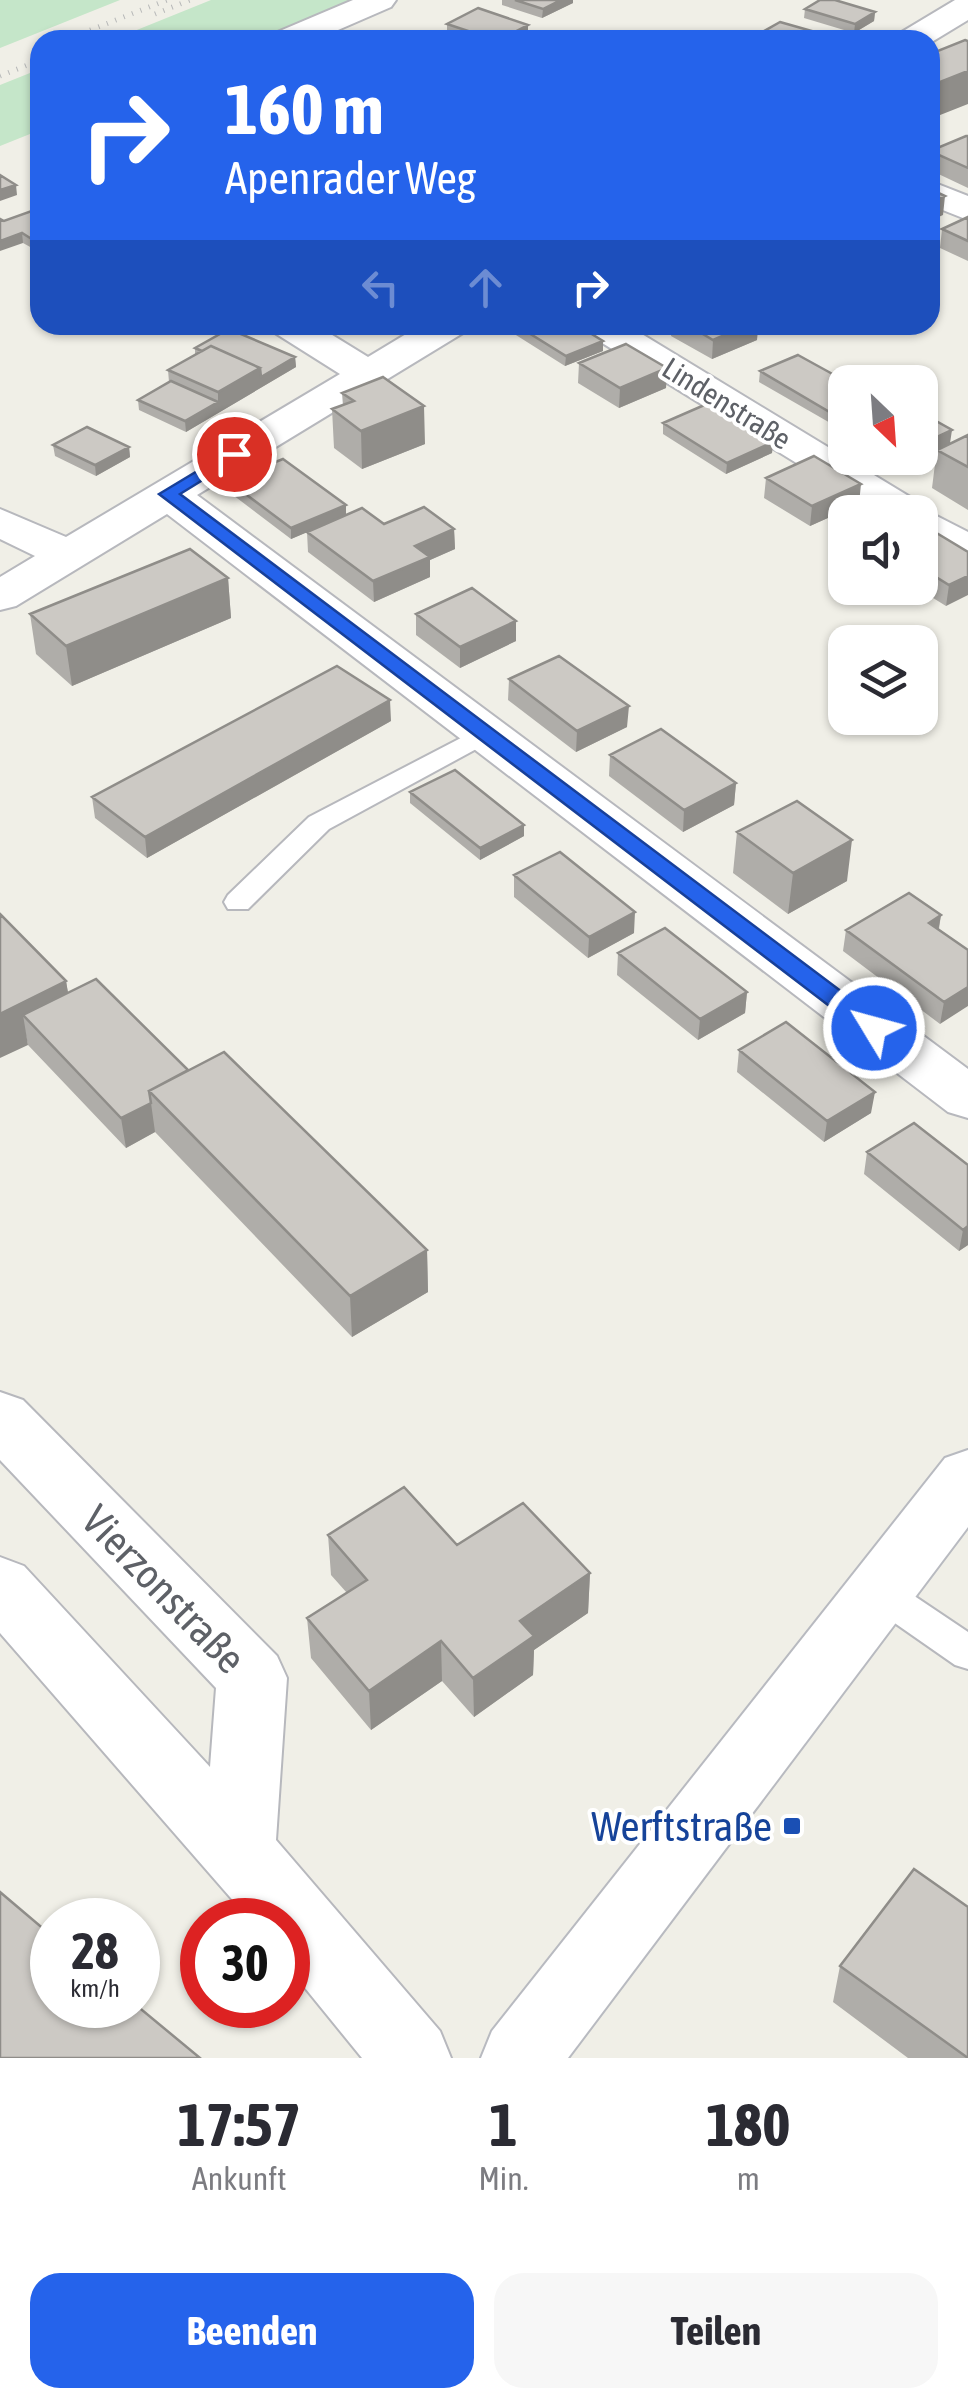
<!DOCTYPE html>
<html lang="de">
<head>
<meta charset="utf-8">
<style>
  :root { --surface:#fff; --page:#f7f7f7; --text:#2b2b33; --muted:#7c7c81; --accent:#2563eb }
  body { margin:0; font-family:"Asap Condensed",sans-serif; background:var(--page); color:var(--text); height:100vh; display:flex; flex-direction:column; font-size:38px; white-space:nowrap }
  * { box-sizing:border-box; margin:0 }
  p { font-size:32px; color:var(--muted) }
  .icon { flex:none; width:55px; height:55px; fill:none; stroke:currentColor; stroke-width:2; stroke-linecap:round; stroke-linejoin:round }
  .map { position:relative; height:2058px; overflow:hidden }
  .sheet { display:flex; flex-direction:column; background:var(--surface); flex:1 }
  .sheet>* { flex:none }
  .guide { position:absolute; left:30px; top:30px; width:910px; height:305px; border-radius:30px; box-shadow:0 2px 8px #0004; background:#2563eb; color:#fff; overflow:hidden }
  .needle { width:65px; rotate:155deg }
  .fabs { position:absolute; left:828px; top:365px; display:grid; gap:20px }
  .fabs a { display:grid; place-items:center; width:110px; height:110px; border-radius:20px; background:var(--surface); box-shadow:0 2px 8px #0004; font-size:50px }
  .speed { position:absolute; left:30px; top:1898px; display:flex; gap:20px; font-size:50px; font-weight:700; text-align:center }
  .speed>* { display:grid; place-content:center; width:130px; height:130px; border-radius:50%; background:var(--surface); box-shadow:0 2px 8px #0004; line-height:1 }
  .speed small { font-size:25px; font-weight:400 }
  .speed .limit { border:15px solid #d22; background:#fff; color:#111 }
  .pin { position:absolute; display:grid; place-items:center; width:85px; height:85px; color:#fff; margin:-42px; border:5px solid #fff; border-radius:50%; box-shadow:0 2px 10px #0007 }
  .me { position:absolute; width:110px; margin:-55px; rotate:307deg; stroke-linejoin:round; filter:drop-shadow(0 0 8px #0008) }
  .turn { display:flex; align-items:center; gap:35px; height:210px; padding:0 30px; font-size:45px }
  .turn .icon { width:130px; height:130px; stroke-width:2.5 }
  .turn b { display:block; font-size:70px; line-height:85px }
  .lanes { display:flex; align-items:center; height:95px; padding:0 30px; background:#0003; justify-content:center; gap:50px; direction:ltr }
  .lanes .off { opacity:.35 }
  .eta { display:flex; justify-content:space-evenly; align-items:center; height:170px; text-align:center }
  .eta b { font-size:60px; font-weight:700; line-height:70px }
  .button { display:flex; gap:20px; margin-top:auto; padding:20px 30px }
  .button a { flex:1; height:115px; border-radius:30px; background:var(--accent); color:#fff; font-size:40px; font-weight:700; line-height:115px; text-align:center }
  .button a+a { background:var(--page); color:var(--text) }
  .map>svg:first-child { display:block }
  .green { fill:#c5e6c9 }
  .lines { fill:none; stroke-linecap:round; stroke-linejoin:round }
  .lane-casing { stroke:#b7b8bd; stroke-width:4 }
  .street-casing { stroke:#b7b8bd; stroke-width:4 }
  .secondary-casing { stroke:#b8bac0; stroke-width:4 }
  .lane { fill:#fff; fill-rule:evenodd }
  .street { fill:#fff; fill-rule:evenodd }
  .secondary { fill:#fff; fill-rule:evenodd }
  .rail { stroke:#b7b8b8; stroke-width:5; stroke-dasharray:1 8; stroke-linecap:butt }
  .wall { fill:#afada9 }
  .shaded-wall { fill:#8f8d89 }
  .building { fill:#ccc9c4; stroke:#8f8d89; stroke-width:2.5 }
  .route { fill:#2563eb; stroke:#184099; stroke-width:2.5 }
  .transit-dot { fill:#1a4fb4; stroke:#fff; stroke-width:4 }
  .labels { text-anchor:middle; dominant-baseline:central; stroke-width:8; stroke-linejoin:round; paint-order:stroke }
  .far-street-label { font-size:30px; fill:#5e6167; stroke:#fff }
  .near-street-label { font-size:42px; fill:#5e6167; stroke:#fff }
  .near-transit-label { font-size:42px; fill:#164399; stroke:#fff; text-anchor:end }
</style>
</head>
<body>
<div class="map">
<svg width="968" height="2058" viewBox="0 0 968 2058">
  <rect width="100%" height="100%" fill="#f0efe7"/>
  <path class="green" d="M0,0h120l-120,48z
    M211,0h140l-95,40h-144z
    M40,69v61l-40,16v-61z"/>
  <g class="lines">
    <g class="lane-casing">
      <path id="lane" d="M482,727l13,8 -4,6 -162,88 -81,80h-20l-4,-7 4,-7 81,-78z
        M879,1576l13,5 76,51v37l-13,-4 -89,-62 -5,-11 5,-11z"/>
    </g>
    <g class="street-casing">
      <path id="street" d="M353,0h43l-5,7 -76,33h-44l4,-7z
        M955,0h13v20l-38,23 -34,-3 4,-7z
        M930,181l38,15v24l-38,-15z
        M269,325h47l52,32 53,-32h48l-6,8 -266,162 771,574v49l-20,-6 -781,-598 -151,92 -16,4v-33l35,-21 -35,-17v-30l66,28 274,-163 -65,-41z
        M580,325h47l293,178 5,7 43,22v31l-16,-4 -32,-19v-28h-44l-290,-179z
        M0,1392l23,8 254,256 10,22 -11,162 164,191 11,27h-89l-74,-91v-47h-38l-250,-287v-76l24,9 186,201 6,-79 -216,-228z"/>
    </g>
    <g class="secondary-casing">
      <path id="secondary" d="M968,1450v77l-400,531h-87l11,-27 453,-573z"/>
    </g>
    <use href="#lane" class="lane"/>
    <use href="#street" class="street"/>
    <use href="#secondary" class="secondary"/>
    <path class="rail" d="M155,14l35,-14
      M65,40l102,-40
      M0,76l40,-16"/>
  </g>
  <path class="wall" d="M502,0h71v3l-31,15 -40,-13z
    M805,9l70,3 -1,9 -20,12 -50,-15z
    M447,24l81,10 -11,6h-51l-19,-6z
    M759,34l74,3v3h-74z
    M968,136v52l-38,-18v-19z
    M40,208l-8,40 -9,-5 -19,-22z
    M968,217v44l-28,-13 2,-19z
    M500,325h77l26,26 -38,15z
    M672,325h86l-1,15 -45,19 -41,-23z
    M195,348l100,9 1,10 -110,65 -47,-22 -1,-10 31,-18 -1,-12 27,-15z
    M579,363l88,5 -1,20 -47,20 -41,-25z
    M760,371l85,11v36l-13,6 -73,-42z
    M342,393l83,51 -63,25 -28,-21 -2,-39 11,-3z
    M663,423l110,19 -1,11 -46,21 -63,-40z
    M968,435v75l-36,-22 4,-32 -33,16 -24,-14h41z
    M53,445l76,2 1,10 -34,19 -41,-20z
    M766,478l93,26 -49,22 -46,-28z
    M228,481l118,34 38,9 70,5 1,20 -25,11v17l-56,25 -66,-50 -1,-20 -16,7 -62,-47z
    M920,523l48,29 -22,54 -29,-18h3z
    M228,578l3,40 -159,68 -36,-32 -6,-40z
    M416,614l100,7v20l-56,27 -44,-33z
    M509,679l118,48 -51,25 -68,-52z
    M391,721l-244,137 -52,-40 -3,-21z
    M610,755l126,28 -2,22 -51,27 -74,-56z
    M410,792l114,44 -44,24 -70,-57z
    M737,832l110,49 -59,33 -55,-41z
    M514,875l120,58 -46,25 -74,-61z
    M0,914l66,67 2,12 120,77 239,180 1,42 -76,45 -197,-205 -29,16 -98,-103z
    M941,915l-2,14 29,21 -28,74 -97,-73 3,-21z
    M618,953l129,39 -2,21 -47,27 -81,-65z
    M739,1050l132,63 -47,29 -87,-70z
    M867,1152l101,13v80l-9,6 -95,-77z
    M328,1535l129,10 133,28 -2,40 -54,37 -1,25 -59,42 -32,-36 -71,49 -60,-72 -4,-40 40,-25 -16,-18z
    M840,1966l128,92h-60l-75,-56z"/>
  <path class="shaded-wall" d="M561,0h12v3l-31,15 1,-9z
    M875,12l-1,9 -20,12 1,-9z
    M528,25v9l-11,6h-18z
    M968,71v33l-38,15v-33z
    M16,185l1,10 -17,6v-11z
    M945,196l-2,19 -13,6v-18z
    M22,233l1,10 -23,8v-10z
    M40,235v10l-8,3 -2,-10z
    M748,325h10l-1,15 -45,19 1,-19z
    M603,341v10l-38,15 1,-10z
    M295,357l1,10 -110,65 -1,-11 33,-19v-10l42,-24z
    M667,368l-1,20 -47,20 1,-20z
    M424,406l1,38 -63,25 -1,-38z
    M845,408v10l-13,6 1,-10z
    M952,430l-3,20h-12l-1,6 -33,16 2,-14h15v-13z
    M773,442l-1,11 -46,21 1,-11z
    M129,447l1,10 -34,19 -1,-11z
    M861,484l-2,20 -49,22 2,-20z
    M346,505v11l-55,23v-11z
    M454,529l1,20 -25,11v17l-56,25 -1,-21 42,-35z
    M968,576v19l-22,11 3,-21z
    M228,578l3,40 -159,68 -6,-40z
    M516,621v20l-56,27v-21z
    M390,700l1,21 -244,137 -2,-21z
    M629,706l-2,21 -51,25 1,-21z
    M736,783l-2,22 -51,27 1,-22z
    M524,825v11l-44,24v-12z
    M852,840l-5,41 -59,33 5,-41z
    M635,912l-1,21 -46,25 1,-21z
    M941,915l-4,22 -8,-14z
    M66,981l7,41 -50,-7 5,30 -28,13v-44z
    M968,987v19l-28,18 4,-22z
    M747,992l-2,21 -47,27 2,-21z
    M875,1092l-4,21 -47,29 3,-21z
    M151,1103l4,29 -29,16 -5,-30z
    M968,1226v19l-9,6 4,-21z
    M427,1250l1,42 -76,45 -2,-41z
    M590,1573l-2,40 -54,37 -1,25 -59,42 -1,-39 47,-57z
    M441,1641l1,40 -71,49 -2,-39z"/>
  <path class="building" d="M515,0h46l-18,9z
    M820,0h15l40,12 -20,12 -50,-15z
    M478,8l50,17 -29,15h-4l-48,-16z
    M780,22l53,15 -4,3h-50l-20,-6z
    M432,32l25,8h-42z
    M965,40l3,1v30l-38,15v-32z
    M966,136h2v32l-38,-17z
    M0,175l16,10 -16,5z
    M930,189l15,7 -15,7z
    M40,208v27l-10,3 -8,-5 -22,8v-22l4,2z
    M968,217v24l-26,-12z
    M516,325h61l26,16 -37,15z
    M688,325h60l-35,15z
    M229,329l66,28 -34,20 -1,-9 -49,-22 -9,5 -7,-3z
    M626,344l41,24 -47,20 -41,-25z
    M211,346l49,22 -42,24 -50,-22z
    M798,355l49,27h-2v26l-12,6 -73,-43z
    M383,377l41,29 -63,25 -29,-22 22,-8 -12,-8z
    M171,381l47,21 -33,19 -47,-21z
    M709,403l64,39 -46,21 -64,-40z
    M920,412l32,18 -32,15z
    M87,427l42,20 -34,18 -42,-20z
    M968,435v32l-31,-17z
    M814,456l47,28 -49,22 -46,-28z
    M283,459l63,46 -55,23 -63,-47z
    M424,507l30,22 -39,17 15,11 -57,24 -66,-49 55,-24 22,16z
    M920,523l48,29v24l-19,9 -29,-18z
    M190,549l38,29 -162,68 -36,-32z
    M472,588l44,33 -56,26 -44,-33z
    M559,656l70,50 -52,25 -68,-52z
    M337,666l53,34 -245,137 -53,-40z
    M661,729l75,54 -52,27 -74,-55z
    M455,770l69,55 -44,23 -70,-56z
    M797,801l55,39 -59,33 -56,-41z
    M560,852l75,60 -46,25 -75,-62z
    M909,893l32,22 -12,8 39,27v37l-24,15 -98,-72z
    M0,914l66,67 -66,33z
    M665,928l82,64 -47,27 -82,-66z
    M96,979l92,91 -39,21 2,12 -30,15 -98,-103z
    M786,1022l89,70 -48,29 -88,-71z
    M224,1052l203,198 -77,46 -201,-205z
    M914,1123l54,42v61l-5,4 -96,-78z
    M404,1487l53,58 66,-42 67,70 -70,48 14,15 -61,42 -32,-37 -72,50 -62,-73 60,-38 -39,-45z
    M914,1869l54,38v151l-128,-92z
    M0,1892l52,44v69h84l64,53h-200z"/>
  <path class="route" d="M234,449l9,5 -3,3 -60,37 702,528 3,6 -3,6h-16l-707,-540z"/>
  <rect class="transit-dot" x="782" y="1816" width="20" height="20" rx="5"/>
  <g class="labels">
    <g class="far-street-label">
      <text transform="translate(727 403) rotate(32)">Lindenstraße</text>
    </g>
    <g class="near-street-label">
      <text transform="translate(164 1589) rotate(46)">Vierzonstraße</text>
    </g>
    <g class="near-transit-label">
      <text x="772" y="1826">Werftstraße</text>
    </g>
  </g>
</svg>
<div class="fabs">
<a><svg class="needle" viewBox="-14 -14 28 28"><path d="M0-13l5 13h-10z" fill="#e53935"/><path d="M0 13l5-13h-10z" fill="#7c7c81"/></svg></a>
<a><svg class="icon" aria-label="sound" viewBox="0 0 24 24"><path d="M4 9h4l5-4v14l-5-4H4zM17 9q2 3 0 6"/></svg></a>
<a><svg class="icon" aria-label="layers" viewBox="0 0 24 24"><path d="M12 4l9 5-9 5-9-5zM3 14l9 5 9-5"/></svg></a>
</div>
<div class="speed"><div>28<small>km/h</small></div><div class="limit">30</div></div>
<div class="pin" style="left:234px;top:454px;background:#d93025"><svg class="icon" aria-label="arrive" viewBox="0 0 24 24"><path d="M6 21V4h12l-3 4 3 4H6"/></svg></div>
<svg class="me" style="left:874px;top:1028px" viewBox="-20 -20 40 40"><circle r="17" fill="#2563eb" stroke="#fff" stroke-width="3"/><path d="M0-11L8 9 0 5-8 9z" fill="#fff"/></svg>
<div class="guide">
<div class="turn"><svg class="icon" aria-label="right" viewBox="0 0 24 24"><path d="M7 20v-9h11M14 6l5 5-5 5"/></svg><div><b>160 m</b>Apenrader Weg</div></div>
<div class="lanes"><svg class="icon off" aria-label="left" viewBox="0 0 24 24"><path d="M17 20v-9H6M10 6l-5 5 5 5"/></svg><svg class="icon off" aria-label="ahead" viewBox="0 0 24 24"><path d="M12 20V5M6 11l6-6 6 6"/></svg><svg class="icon" aria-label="right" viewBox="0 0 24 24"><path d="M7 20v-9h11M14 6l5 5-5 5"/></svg></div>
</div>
</div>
<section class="sheet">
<div class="eta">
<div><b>17:57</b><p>Ankunft</p></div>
<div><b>1</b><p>Min.</p></div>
<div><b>180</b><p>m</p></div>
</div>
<div class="button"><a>Beenden</a><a>Teilen</a></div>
</section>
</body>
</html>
